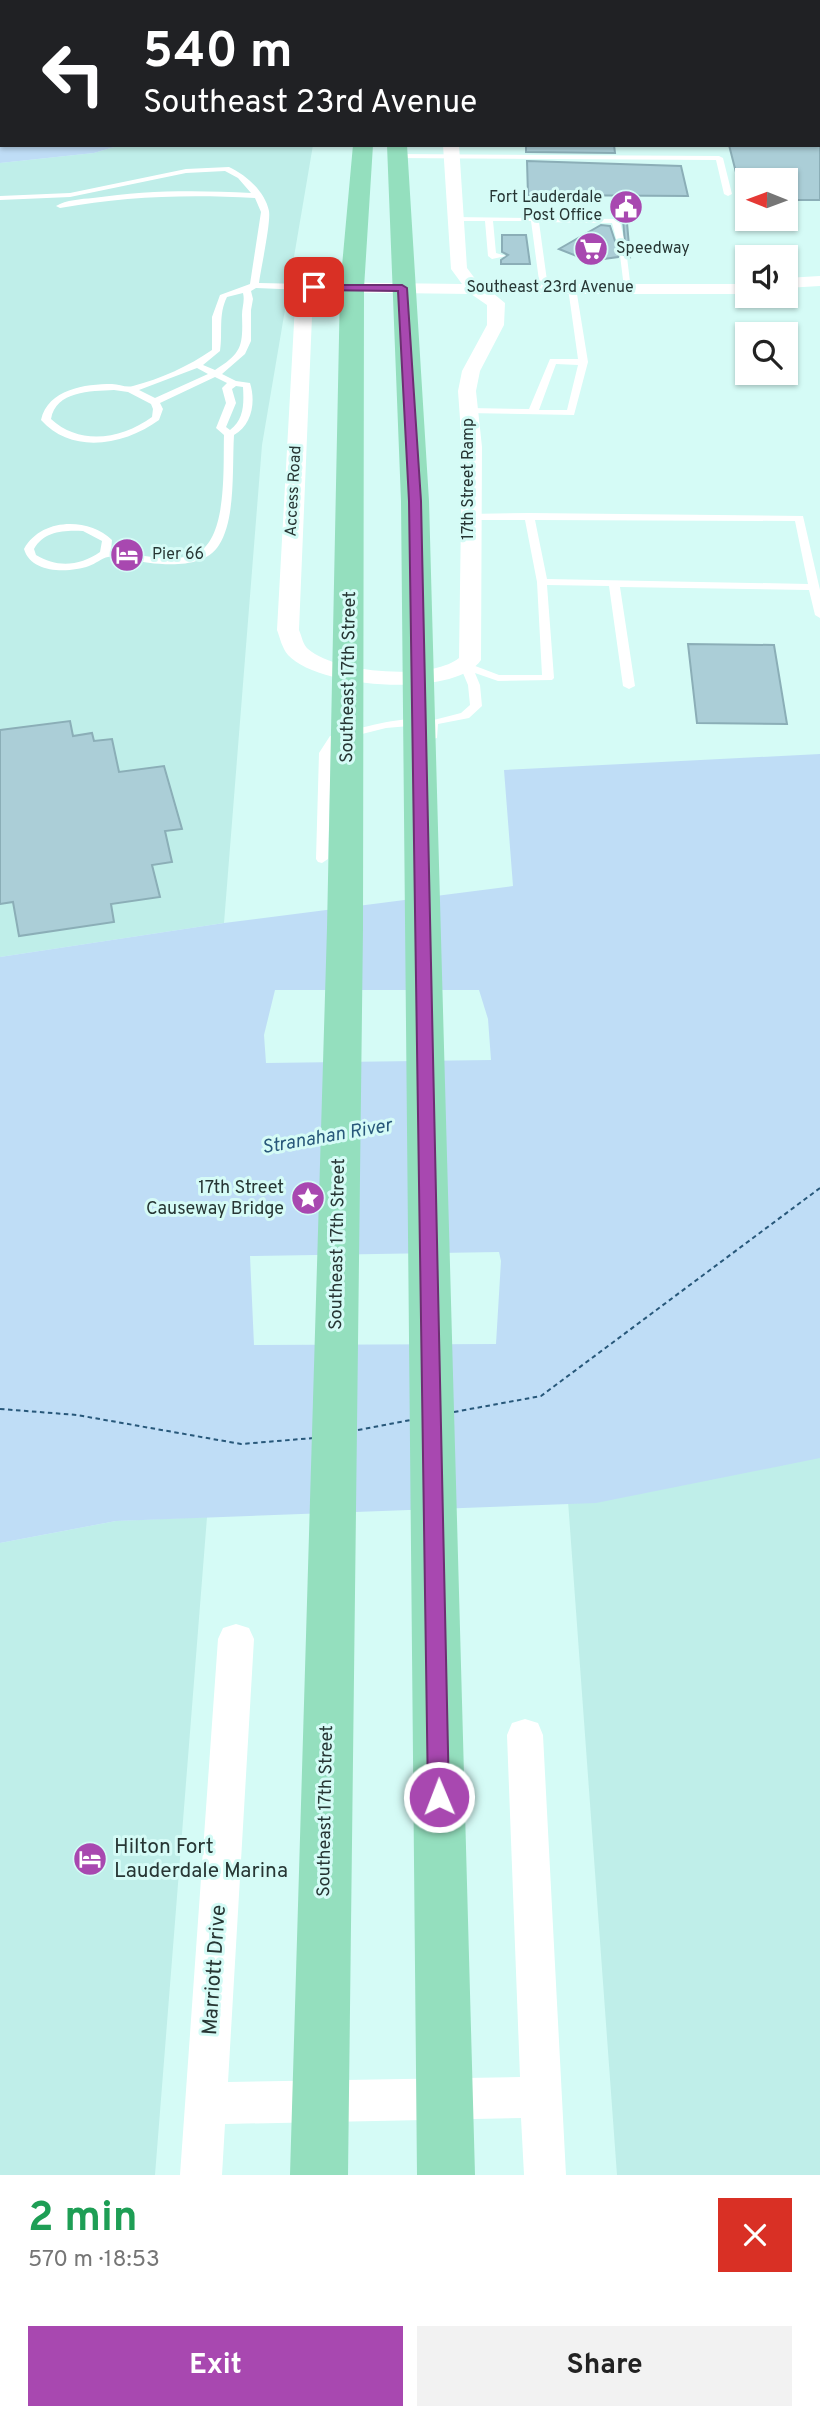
<!DOCTYPE html>
<html lang="en">
<head>
<meta charset="utf-8">
<style>
  :root { --surface:#fff; --page:#f2f2f2; --text:#222; --muted:#767676; --accent:#a848b0 }
  body { margin:0; font-family:Overpass,sans-serif; background:var(--page); color:var(--text); height:100vh; display:flex; flex-direction:column; font-size:26px; white-space:nowrap }
  * { box-sizing:border-box; margin:0 }
  p { font-size:23px; color:var(--muted) }
  .icon { flex:none; width:38px; height:38px; fill:none; stroke:currentColor; stroke-width:2; stroke-linecap:round; stroke-linejoin:round }
  .map { position:relative; height:2175px; overflow:hidden }
  .panel { display:flex; flex-direction:column; background:var(--surface); flex:1 }
  .panel>* { flex:none }
  .guide { position:absolute; left:0px; top:0px; width:821px; height:147px; box-shadow:0 2px 5px #0004; background:#202124; color:#fff; overflow:hidden }
  .needle { width:46px; rotate:271deg }
  .fabs { position:absolute; left:735px; top:168px; display:grid; gap:14px }
  .fabs a { display:grid; place-items:center; width:63px; height:63px; border-radius:0px; background:var(--surface); box-shadow:0 2px 5px #0004; font-size:35px }
  .pin { position:absolute; display:grid; place-items:center; width:60px; height:60px; color:#fff; margin:-30px; border-radius:14px; box-shadow:0 4px 10px #0006 }
  .me { position:absolute; width:77px; margin:-38px; rotate:359deg; stroke-linejoin:round; filter:drop-shadow(0 0 5px #0008) }
  .turn { display:flex; align-items:center; gap:24px; height:147px; padding:0 28px; font-size:32px }
  .turn .icon { width:91px; height:91px; stroke-width:2.5 }
  .turn b { display:block; font-size:49px; line-height:60px }
  .round { display:grid; place-items:center; flex:none; width:74px; height:74px; border-radius:0px; background:var(--page) }
  .overview { display:flex; align-items:center; justify-content:space-between; height:119px; padding:0 28px }
  h1 { font-size:42px; font-weight:700; line-height:52px; color:#1e9e55 }
  .primary-button { display:flex; gap:14px; margin-top:auto; padding:14px 28px }
  .primary-button a { flex:1; height:80px; border-radius:0px; background:var(--accent); color:#fff; font-size:28px; font-weight:700; line-height:80px; text-align:center }
  .primary-button a+a { background:var(--page); color:var(--text) }
  .map>svg:first-child { display:block }
  .built { fill:#bfeee9 }
  .water { fill:#bfddf6 }
  .pier { fill:#d5fbf6 }
  .lines { fill:none; stroke-linecap:round; stroke-linejoin:round }
  .ferry { stroke:#28587a; stroke-width:2; stroke-dasharray:4.5 3.5; stroke-linecap:butt }
  .building { fill:#abced7; stroke:#8baeb7; stroke-width:2 }
  .lane { fill:#fff; fill-rule:evenodd }
  .street { fill:#fff; fill-rule:evenodd }
  .primary { fill:#94dfbe; fill-rule:evenodd }
  .route { fill:#a848b0; stroke:#6d2f72; stroke-width:2 }
  .labels { text-anchor:middle; dominant-baseline:central; stroke-width:6; stroke-linejoin:round; paint-order:stroke }
  .far-poi-label { font-size:16px; fill:#273634; stroke:#d5fbf6; text-anchor:start }
  .far-street-label { font-size:16px; fill:#273634; stroke:#d5fbf6 }
  .street-label { font-size:18px; fill:#273634; stroke:#d5fbf6 }
  .poi-label { font-size:18px; fill:#273634; stroke:#d5fbf6; text-anchor:end }
  .water-label { font-size:19px; font-style:italic; fill:#28587a; stroke:#d5fbf6 }
  .near-poi-label { font-size:21px; fill:#273634; stroke:#d5fbf6; text-anchor:start }
  .near-street-label { font-size:21px; fill:#273634; stroke:#d5fbf6 }
</style>
</head>
<body>
<div class="map">
<svg width="820" height="2175" viewBox="0 0 820 2175">
  <rect width="100%" height="100%" fill="#d5fbf6"/>
  <path class="built" d="M121,145h192l-51,300 -38,478 -224,34v-794l94,-10z
    M820,1455v720h-203l-49,-674z
    M207,1517l-52,658h-155v-632l116,-22z"/>
  <path class="water" d="M0,131l2,14h119l-27,8 -94,10z
    M820,754v704l-224,45 -480,18 -116,22v-586l224,-34 289,-37 -9,-116z"/>
  <path class="pier" d="M275,990h204l9,29 3,41 -225,3 -2,-28z
    M499,1252l2,9 -5,83 -242,1 -4,-89z"/>
  <g class="lines">
    <path class="ferry" d="M0,1409l77,6 164,29 73,-6
      M454,1412l87,-16 279,-208
      M358,1430l53,-10"/>
  </g>
  <path class="building" d="M526,145h88l1,8 -89,-1z
    M729,145h91v55h-34v-20h-39v20h-4z
    M527,161l154,5 7,30 -160,-1z
    M626,211l4,46 -11,-4 -1,4 -29,4 -30,-12 42,-24 9,1 6,18 9,-1 -2,-23 -6,-3z
    M502,235h24l4,29h-29v-4l7,-5 -6,-3z
    M688,644l86,1 13,79 -90,-1z
    M70,721l3,15 19,-3 2,8 18,-2 7,33 45,-6 18,63 -17,2 7,31 -20,3 8,32 -49,7 3,18 -95,14 -6,-34 -13,2v-174z"/>
  <g class="lines">
    <path class="lane" d="M398,154l321,2 4,2 9,36 -4,2 -4,-2 -8,-34 -321,-2 -1,-2z
      M229,167c17,8 36,24 40,44 2,11 -8,57 -10,72l46,1 4,3 -4,3 -49,-2 -5,3 2,8 -2,11v31l-6,13 -23,20 14,7 14,2c6,19 2,42 -16,52 -2,32 2,84 -15,110 -17,27 -64,19 -90,15 -6,-1 -15,-4 -21,-3 -6,1 -13,7 -19,9 -20,7 -58,8 -65,-17 17,-31 64,-32 88,-9l-1,11c23,3 65,13 86,2 31,-15 26,-88 27,-118l-8,-7 10,-25 -4,-15 5,-5 -12,-6 -55,26 3,6 -4,11c-34,25 -87,35 -118,0 7,-31 44,-36 71,-36 7,0 14,4 21,2 27,-7 56,-20 79,-36v-33l8,-22 30,-11 11,-72 -6,-14c-66,-4 -130,-2 -195,10l-4,-2c10,-6 25,-7 37,-8 53,-8 105,-8 158,-5l-13,-15 -13,-7 -39,2 -116,24 -70,3v-4l70,-3 116,-24zM243,293c2,8 -1,14 -1,22 1,31 0,38 -27,55l-12,-5 17,-14c3,-19 -2,-36 7,-54zM197,368l11,6 -53,24 -16,-8zM236,386l7,1c1,17 1,33 -13,43l-4,-3 10,-24 -4,-14zM114,390l14,2 23,12 2,5 -1,8c-30,22 -72,29 -101,2 5,-28 39,-28 63,-29zM83,531l19,10 -2,11c-20,14 -43,16 -64,3l-2,-6c10,-18 30,-19 49,-18z
      M452,217l164,2 4,2 4,19 -7,2 -5,-19 -73,-1 9,66 -4,3 -4,-3 -9,-67h-38l3,32 10,3 -14,3 -4,-3 -3,-35h-33z
      M620,255l7,2 4,33 -7,-2z
      M742,257l4,3 1,32 -4,-3 -5,-29z
      M572,285l4,3 12,74 -14,53 -108,-2 -2,-2 5,-3 60,1 21,-50h28l-10,-71zM556,364l22,1 -11,45h-28z
      M529,513l274,3 17,74v28l-5,-3 -6,-25 -189,-3 15,99 -6,3 -6,-3 -14,-100 -62,-1 7,93 -2,2 -54,1 -23,-8 5,12 2,21 -13,12 -31,6 -1,14 -4,1 -6,-3 -1,-13 -5,2 -35,3 -48,12 -7,13 -3,106 -6,4 -4,-1 -2,-3 3,-106 11,-17c20,-5 81,-24 96,-14l35,-9 9,-8 -2,-20 -8,-19 2,-2h8l29,11h43l-5,-93 -12,-62h-57l-5,-3 5,-3zM535,520l260,1 13,63 -261,-5z"/>
    <path class="street" d="M58,0h14l-15,2z
      M282,0h14l1,2h-14z
      M0,68h2l-2,9z
      M819,87h1v8h-1z
      M443,145h16l8,123 12,16h268v10h-253l11,9 -1,22 -24,46 -4,20 6,56 -1,213c-27,39 -163,28 -193,-5 -6,-7 -8,-17 -11,-25l19,-343 9,-5 157,2 -11,-15zM313,292l158,2 16,11v20l-25,46 -4,20 4,56 -3,211c-28,23 -124,15 -151,-9 -5,-4 -6,-12 -9,-19z
      M820,276v10l-34,2v-10z
      M236,1624l13,4 5,11 -26,443 292,-5 -13,-342 5,-12 13,-4 13,4 5,12 23,440h-42l-3,-57 -296,6 -3,51h-42l38,-536 5,-11z"/>
    <path class="primary" d="M332,0h19l1,2h-19z
      M353,145h20l-9,143 -1,640 -15,1247h-58l37,-1247 13,-640z
      M387,145h20l22,356 46,1674h-58l-16,-1674z"/>
  </g>
  <path class="route" d="M311,285h91l5,3 14,213 28,1296 -3,7 -7,3 -8,-3 -3,-7 -19,-1296 -11,-210 -84,-1z"/>
  <defs>
    <g id="civic-disc" transform="scale(1.75)"><circle r="9.5" fill="#a848b0" stroke="#d5fbf6"/><path d="M-.6-6.5H3V-4.5H.6V-3L4-1V1h2V6H-6V1h2V-1L-.6-3ZM-1.2 2.5V6h2.4V2.5Z" fill="#fff"/></g>
    <g id="supermarket-disc" transform="scale(1.75)"><circle r="9.5" fill="#a848b0" stroke="#d5fbf6"/><path d="M-6-5.5h2.5l.6 2H6L4.5 2H-2.5L-4.4-4H-6ZM-1.5 3.2a1.3 1.3 0 1 0 .1 0ZM3 3.2a1.3 1.3 0 1 0 .1 0Z" fill="#fff"/></g>
    <g id="hotel-disc" transform="scale(1.75)"><circle r="9.5" fill="#a848b0" stroke="#d5fbf6"/><path d="M-6-4.5h1.5V1H6V5H4.5V3h-9V5H-6ZM-4 0a1.8 1.8 0 1 1 3.6 0ZM.5 0V-2.5h3Q6-2.5 6 0Z" fill="#fff"/></g>
    <g id="sight-disc" transform="scale(1.75)"><circle r="9.5" fill="#a848b0" stroke="#d5fbf6"/><path d="M0-6L1.8-2.2L6-1.7L2.9 1.2L3.7 5.4L0 3.3L-3.7 5.4L-2.9 1.2L-6-1.7L-1.8-2.2Z" fill="#fff"/></g>
  </defs>
  <g fill-rule="evenodd">
    <use href="#civic-disc" x="626" y="207"/>
    <use href="#supermarket-disc" x="591" y="249"/>
    <use href="#hotel-disc" x="127" y="555"/>
    <use href="#sight-disc" x="308" y="1198"/>
    <use href="#hotel-disc" x="90" y="1859"/>
  </g>
  <g class="labels">
    <g class="far-poi-label">
      <text x="602" y="198" text-anchor="end">Fort Lauderdale<tspan x="602" dy="18">Post Office</tspan></text>
      <text x="616" y="249">Speedway</text>
      <text x="152" y="555">Pier 66</text>
    </g>
    <g class="far-street-label">
      <text x="550" y="288">Southeast 23rd Avenue</text>
      <text transform="translate(469 479) rotate(-90)">17th Street Ramp</text>
      <text transform="translate(294 491) rotate(-87)">Access Road</text>
    </g>
    <g class="street-label">
      <text transform="translate(349 677) rotate(-89)">Southeast 17th Street</text>
      <text transform="translate(338 1244) rotate(-89)">Southeast 17th Street</text>
      <text transform="translate(326 1811) rotate(-89)">Southeast 17th Street</text>
    </g>
    <g class="poi-label">
      <text x="284" y="1188">17th Street<tspan x="284" dy="21">Causeway Bridge</tspan></text>
    </g>
    <g class="water-label">
      <text transform="translate(327 1137) rotate(-10)">Stranahan River</text>
    </g>
    <g class="near-poi-label">
      <text x="114" y="1847">Hilton Fort<tspan x="114" dy="24">Lauderdale Marina</tspan></text>
    </g>
    <g class="near-street-label">
      <text transform="translate(215 1970) rotate(-86)">Marriott Drive</text>
    </g>
  </g>
</svg>
<div class="fabs">
<a><svg class="needle" viewBox="-14 -14 28 28"><path d="M0-13l5 13h-10z" fill="#e53935"/><path d="M0 13l5-13h-10z" fill="#767676"/></svg></a>
<a><svg class="icon" aria-label="sound" viewBox="0 0 24 24"><path d="M4 9h4l5-4v14l-5-4H4zM17 9q2 3 0 6"/></svg></a>
<a><svg class="icon" aria-label="search" viewBox="0 0 24 24"><circle cx="10" cy="10" r="6"/><path d="M15 15l6 6"/></svg></a>
</div>
<div class="pin" style="left:314px;top:287px;background:#d93025"><svg class="icon" aria-label="arrive" viewBox="0 0 24 24"><path d="M6 21V4h12l-3 4 3 4H6"/></svg></div>
<svg class="me" style="left:439px;top:1797px" viewBox="-20 -20 40 40"><circle r="17" fill="#a848b0" stroke="#fff" stroke-width="3"/><path d="M0-11L8 9 0 5-8 9z" fill="#fff"/></svg>
<div class="guide">
<div class="turn"><svg class="icon" aria-label="left" viewBox="0 0 24 24"><path d="M17 20v-9H6M10 6l-5 5 5 5"/></svg><div><b>540 m</b>Southeast 23rd Avenue</div></div>
</div>
</div>
<section class="panel">
<div class="overview"><div><h1>2 min</h1><p>570 m · 18:53</p></div><a class="round" style="background:#d93025;color:#fff"><svg class="icon" aria-label="close" viewBox="0 0 24 24"><path d="M6 6l12 12M18 6L6 18"/></svg></a></div>
<div class="primary-button"><a>Exit</a><a>Share</a></div>
</section>
</body>
</html>
